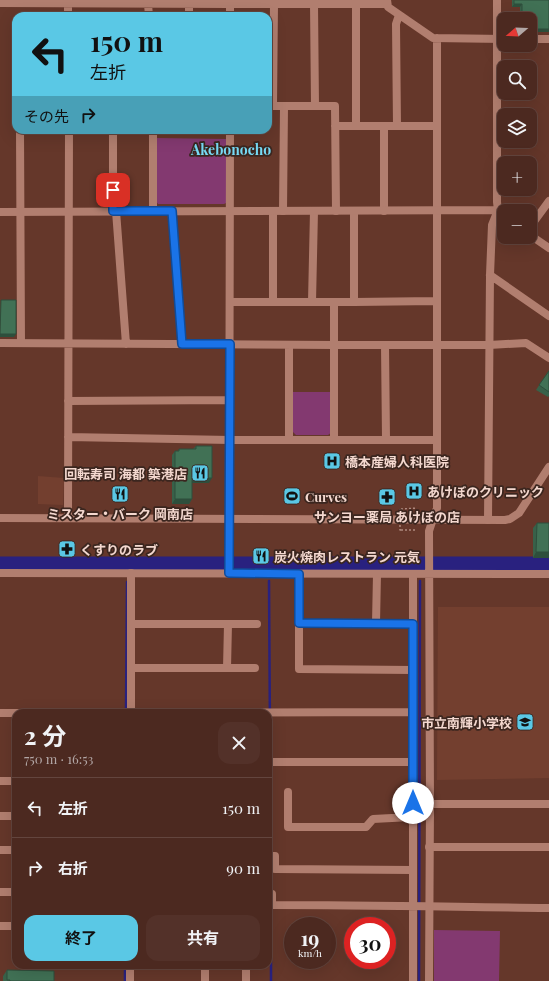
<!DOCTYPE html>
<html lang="ja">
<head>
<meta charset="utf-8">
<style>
  :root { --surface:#4c2920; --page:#533129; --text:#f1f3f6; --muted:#b2a6a5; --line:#63453e; --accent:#5ac8e5 }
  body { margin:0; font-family:"Playfair Display","Noto Sans JP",serif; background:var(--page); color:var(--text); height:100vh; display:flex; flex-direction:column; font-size:15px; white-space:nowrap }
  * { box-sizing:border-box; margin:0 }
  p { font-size:13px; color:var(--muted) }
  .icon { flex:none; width:22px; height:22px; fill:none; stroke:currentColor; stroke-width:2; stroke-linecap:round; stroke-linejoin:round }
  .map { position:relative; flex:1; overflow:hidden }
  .side { position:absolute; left:12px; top:709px; width:260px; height:260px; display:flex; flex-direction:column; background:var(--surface); border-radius:12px; box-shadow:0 4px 16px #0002,0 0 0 1px var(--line) }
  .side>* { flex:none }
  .top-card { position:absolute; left:12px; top:12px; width:260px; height:122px; border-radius:12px; box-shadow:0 4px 16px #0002,0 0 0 1px var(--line); background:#5ac8e5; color:#111; overflow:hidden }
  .needle { width:26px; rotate:251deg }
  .fabs { position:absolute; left:497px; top:12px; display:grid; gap:8px }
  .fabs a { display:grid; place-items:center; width:40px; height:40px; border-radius:8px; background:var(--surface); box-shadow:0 4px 16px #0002,0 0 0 1px var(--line); font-size:20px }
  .speed { position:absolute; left:284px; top:917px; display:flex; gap:8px; font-size:20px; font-weight:700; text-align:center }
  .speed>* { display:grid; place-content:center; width:52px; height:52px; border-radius:50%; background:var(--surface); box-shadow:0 4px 16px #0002,0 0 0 1px var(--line); line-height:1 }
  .speed small { font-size:10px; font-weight:400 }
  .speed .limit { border:6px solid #d22; background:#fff; color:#111 }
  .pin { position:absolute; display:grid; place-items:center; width:34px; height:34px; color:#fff; margin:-17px; border-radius:8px; box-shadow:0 2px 6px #0006 }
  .me { position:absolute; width:44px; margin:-22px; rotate:0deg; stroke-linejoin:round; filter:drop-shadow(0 0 3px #0008) }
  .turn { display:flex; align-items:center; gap:14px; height:84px; padding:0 12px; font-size:18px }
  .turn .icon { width:52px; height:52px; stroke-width:2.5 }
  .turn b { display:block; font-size:28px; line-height:34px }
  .then { display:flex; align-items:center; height:38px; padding:0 12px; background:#0003; gap:8px; font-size:15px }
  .round { display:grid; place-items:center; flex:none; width:42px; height:42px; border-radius:12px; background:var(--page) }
  .headline { display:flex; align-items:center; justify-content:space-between; height:68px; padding:0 12px }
  h1 { font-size:24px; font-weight:700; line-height:30px }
  .cta { display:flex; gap:8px; margin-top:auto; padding:8px 12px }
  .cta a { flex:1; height:46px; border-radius:12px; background:var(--accent); color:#111; font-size:16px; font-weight:700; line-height:46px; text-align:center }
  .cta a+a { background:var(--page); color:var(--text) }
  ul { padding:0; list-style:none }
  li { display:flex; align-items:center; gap:12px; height:60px; padding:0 12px; border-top:1px solid var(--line) }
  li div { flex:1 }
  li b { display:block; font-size:15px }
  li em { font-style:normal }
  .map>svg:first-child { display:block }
  .built { fill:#733f2f }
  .green { fill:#833970 }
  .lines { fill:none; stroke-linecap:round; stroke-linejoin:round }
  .stream { stroke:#29217f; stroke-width:2.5 }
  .river { stroke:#29217f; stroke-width:15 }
  .path { stroke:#af8a7f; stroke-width:1.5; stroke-dasharray:2 2; stroke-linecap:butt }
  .minor { stroke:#b17e6f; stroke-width:8 }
  .tertiary { stroke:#b17e6f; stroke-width:8 }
  .path-bridge { stroke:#af8a7f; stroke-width:1.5; stroke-dasharray:2 2; stroke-linecap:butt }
  .wall { fill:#386149 }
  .shaded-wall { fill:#2e4f3c }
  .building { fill:#417155; stroke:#2e4f3c }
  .route-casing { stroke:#114b97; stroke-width:10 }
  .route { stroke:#1a73e8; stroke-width:7 }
  .labels { text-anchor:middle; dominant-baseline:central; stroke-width:3.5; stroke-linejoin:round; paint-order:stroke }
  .poi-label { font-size:13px; font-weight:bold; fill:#f4d8cf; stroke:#3b261f; text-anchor:start }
  .neighbourhood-label { font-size:14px; font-weight:bold; fill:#77daf5; stroke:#3b261f }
</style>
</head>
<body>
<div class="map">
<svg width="549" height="981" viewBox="0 0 549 981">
  <rect width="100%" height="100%" fill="#65372a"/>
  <path class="built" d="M38,476l26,2 -1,27 -25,-1z
    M438,607h111v171l-112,2z"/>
  <path class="green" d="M156,138l70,1v64l-2,1h-66l-2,-3z
    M292,392h40v40l-4,3h-32l-4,-4z
    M434,930l66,1 -1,50h-65z"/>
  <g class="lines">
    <path class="stream" d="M269,564v3
      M420,567v-3
      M127,569v-5
      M269,581l2,312
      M126,711l1,-129
      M271,906v75
      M125,981v-16
      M419,981l1,-400"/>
    <path class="river" d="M0,564h549"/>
    <path class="path" d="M401,509l16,-1
      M401,530h16"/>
    <path class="minor" d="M387,0l1,7 45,31 71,1
      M0,3l230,1h157
      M148,4l1,12
      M314,4l1,102
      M68,16v-16
      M189,16v-12
      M230,16v-15
      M530,39h19
      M268,106h67l1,105
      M273,106l1,-102
      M335,126h102
      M356,126v-122
      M384,126v85
      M397,126l-1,-102 3,-9
      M20,130l1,213
      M113,130v81
      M116,211l10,133
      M153,211v-81
      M172,211l10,133
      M283,211l1,-105
      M530,227l19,-26
      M490,275l59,41
      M230,302h104
      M273,302v-91
      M312,302l2,-91
      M354,302l82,-1
      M0,343l335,2h154l37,-2 23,15
      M385,345l1,94
      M68,401l162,-1
      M68,437l162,3h207
      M289,439v-94
      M334,439v-137h20v-91
      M68,518l1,-388
      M433,519l4,-11v-470
      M488,520l2,-245 2,-50 6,-15
      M229,573l1,-443
      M299,574v95l114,1
      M299,623l114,1
      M376,623l1,-49
      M132,624h125
      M132,668h123
      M227,668l1,-44
      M0,713h62
      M126,713l287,-1
      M131,713v-140
      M268,762h145
      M0,781h16
      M288,792v35h78l7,-8 57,-3
      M430,804h119
      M0,816h16
      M429,847h120
      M0,850h16
      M268,856h7v13l138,1
      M0,892h16
      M272,894v11c93,0 185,2 277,3
      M0,926h16
      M205,965v16
      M130,981v-16
      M246,981v-16
      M413,981v-407"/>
    <path class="tertiary" d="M497,0v202l1,8 6,7
      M0,212l498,-2
      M530,235l19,13
      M0,518l505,2 5,-1 9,-6 30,-46
      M0,573l549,1
      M429,981l1,-177 -1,-273 4,-12"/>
    <path class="path-bridge" d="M401,530h-1v-21h1"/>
  </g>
  <path class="wall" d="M512,0h37v32h-19v-13h-10v-12h-8z
    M549,370v26l-1,1 -12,-7z
    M196,446l13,37h-17v16l-3,5h-17v-49l3,-4h3l1,-2h14z
    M537,523h12v35h-16v-30z
    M7,970l47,11h-51v-5z"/>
  <path class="shaded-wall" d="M514,4h8l-2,3h-8z
    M530,29h19v3h-19z
    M0,334h16l-2,3h-14z
    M192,478h20l-3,5h-20z
    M175,499h17l-3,5h-17z
    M536,552h13v6h-16z"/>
  <path class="building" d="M514,0h35v29h-19v-10h-8v-15h-8z
    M1,300h15v34h-16z
    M549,371v21l-10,-7z
    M196,446h16v32h-20v21h-17v-48h4v-2h17z
    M537,523h12v29h-13z
    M7,970l47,1v10h-44v-1h-3z"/>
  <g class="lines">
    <g class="route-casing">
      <path id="route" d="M113,190v21h59l10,133h48l-1,229 70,1v49l114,1v179"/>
    </g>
    <use href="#route" class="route"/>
  </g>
  <defs>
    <g id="hospital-square" transform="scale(0.9)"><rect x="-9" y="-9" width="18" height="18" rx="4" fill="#5ac8e5" stroke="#3b261f"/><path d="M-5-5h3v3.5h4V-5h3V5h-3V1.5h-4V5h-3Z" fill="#111"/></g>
    <g id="restaurant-square" transform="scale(0.9)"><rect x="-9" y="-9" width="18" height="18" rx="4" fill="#5ac8e5" stroke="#3b261f"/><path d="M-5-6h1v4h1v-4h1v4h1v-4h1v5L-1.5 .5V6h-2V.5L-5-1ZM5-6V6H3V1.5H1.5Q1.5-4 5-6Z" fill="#111"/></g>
    <g id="stadium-square" transform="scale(0.9)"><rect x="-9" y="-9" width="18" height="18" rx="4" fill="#5ac8e5" stroke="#3b261f"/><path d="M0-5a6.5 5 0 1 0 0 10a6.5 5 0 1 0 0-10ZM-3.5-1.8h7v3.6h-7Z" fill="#111"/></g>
    <g id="pharmacy-square" transform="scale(0.9)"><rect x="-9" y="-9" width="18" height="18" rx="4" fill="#5ac8e5" stroke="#3b261f"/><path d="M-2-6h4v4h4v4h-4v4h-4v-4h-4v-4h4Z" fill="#111"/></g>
    <g id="school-square" transform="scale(0.9)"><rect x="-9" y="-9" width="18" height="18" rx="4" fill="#5ac8e5" stroke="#3b261f"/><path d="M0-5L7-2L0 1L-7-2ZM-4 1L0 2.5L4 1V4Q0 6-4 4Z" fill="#111"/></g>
  </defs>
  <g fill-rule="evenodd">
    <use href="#hospital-square" x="332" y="461"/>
    <use href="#restaurant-square" x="200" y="473"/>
    <use href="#hospital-square" x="414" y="491"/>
    <use href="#restaurant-square" x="120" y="494"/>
    <use href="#stadium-square" x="292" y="496"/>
    <use href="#pharmacy-square" x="387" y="497"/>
    <use href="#pharmacy-square" x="67" y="549"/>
    <use href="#restaurant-square" x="261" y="556"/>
    <use href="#school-square" x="525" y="722"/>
  </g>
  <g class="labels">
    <g class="poi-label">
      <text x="345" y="461">橋本産婦人科医院</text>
      <text x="187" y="473" text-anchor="end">回転寿司 海都 築港店</text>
      <text x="427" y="491">あけぼのクリニック</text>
      <text x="305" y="496">Curves</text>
      <text x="120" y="513" text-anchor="middle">ミスター・バーク 岡南店</text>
      <text x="387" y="516" text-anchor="middle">サンヨー薬局 あけぼの店</text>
      <text x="80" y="549">くすりのラブ</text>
      <text x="274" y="556">炭火焼肉レストラン 元気</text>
      <text x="512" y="722" text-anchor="end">市立南輝小学校</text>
    </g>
    <g class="neighbourhood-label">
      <text x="231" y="149">Akebonocho</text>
    </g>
  </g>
</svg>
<div class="fabs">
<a><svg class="needle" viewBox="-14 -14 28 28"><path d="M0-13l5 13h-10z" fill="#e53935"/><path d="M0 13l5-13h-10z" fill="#b2a6a5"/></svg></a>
<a><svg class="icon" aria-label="search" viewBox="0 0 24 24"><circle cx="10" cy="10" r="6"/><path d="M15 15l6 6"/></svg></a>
<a><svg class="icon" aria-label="layers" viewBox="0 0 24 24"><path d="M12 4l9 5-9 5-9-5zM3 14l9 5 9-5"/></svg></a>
<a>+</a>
<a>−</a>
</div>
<div class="speed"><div>19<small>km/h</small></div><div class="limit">30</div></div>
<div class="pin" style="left:113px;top:190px;background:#d93025"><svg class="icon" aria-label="arrive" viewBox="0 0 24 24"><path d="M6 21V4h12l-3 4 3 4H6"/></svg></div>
<svg class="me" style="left:413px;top:803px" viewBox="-20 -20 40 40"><circle r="19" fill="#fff"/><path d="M0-13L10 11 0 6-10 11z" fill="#1a73e8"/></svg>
<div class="top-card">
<div class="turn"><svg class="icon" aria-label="left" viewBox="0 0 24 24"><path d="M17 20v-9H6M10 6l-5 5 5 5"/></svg><div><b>150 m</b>左折</div></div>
<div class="then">その先<svg class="icon" aria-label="right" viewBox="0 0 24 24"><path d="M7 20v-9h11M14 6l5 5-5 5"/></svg></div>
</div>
<section class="side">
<div class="headline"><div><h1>2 分</h1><p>750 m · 16:53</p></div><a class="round"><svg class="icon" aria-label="close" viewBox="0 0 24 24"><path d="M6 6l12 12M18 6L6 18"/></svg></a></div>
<ul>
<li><svg class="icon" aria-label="left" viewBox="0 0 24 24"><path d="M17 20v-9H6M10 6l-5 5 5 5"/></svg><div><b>左折</b></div><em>150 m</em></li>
<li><svg class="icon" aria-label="right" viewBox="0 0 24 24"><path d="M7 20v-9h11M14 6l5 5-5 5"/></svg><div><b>右折</b></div><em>90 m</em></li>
</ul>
<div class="cta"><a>終了</a><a>共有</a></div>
</section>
</div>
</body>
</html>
